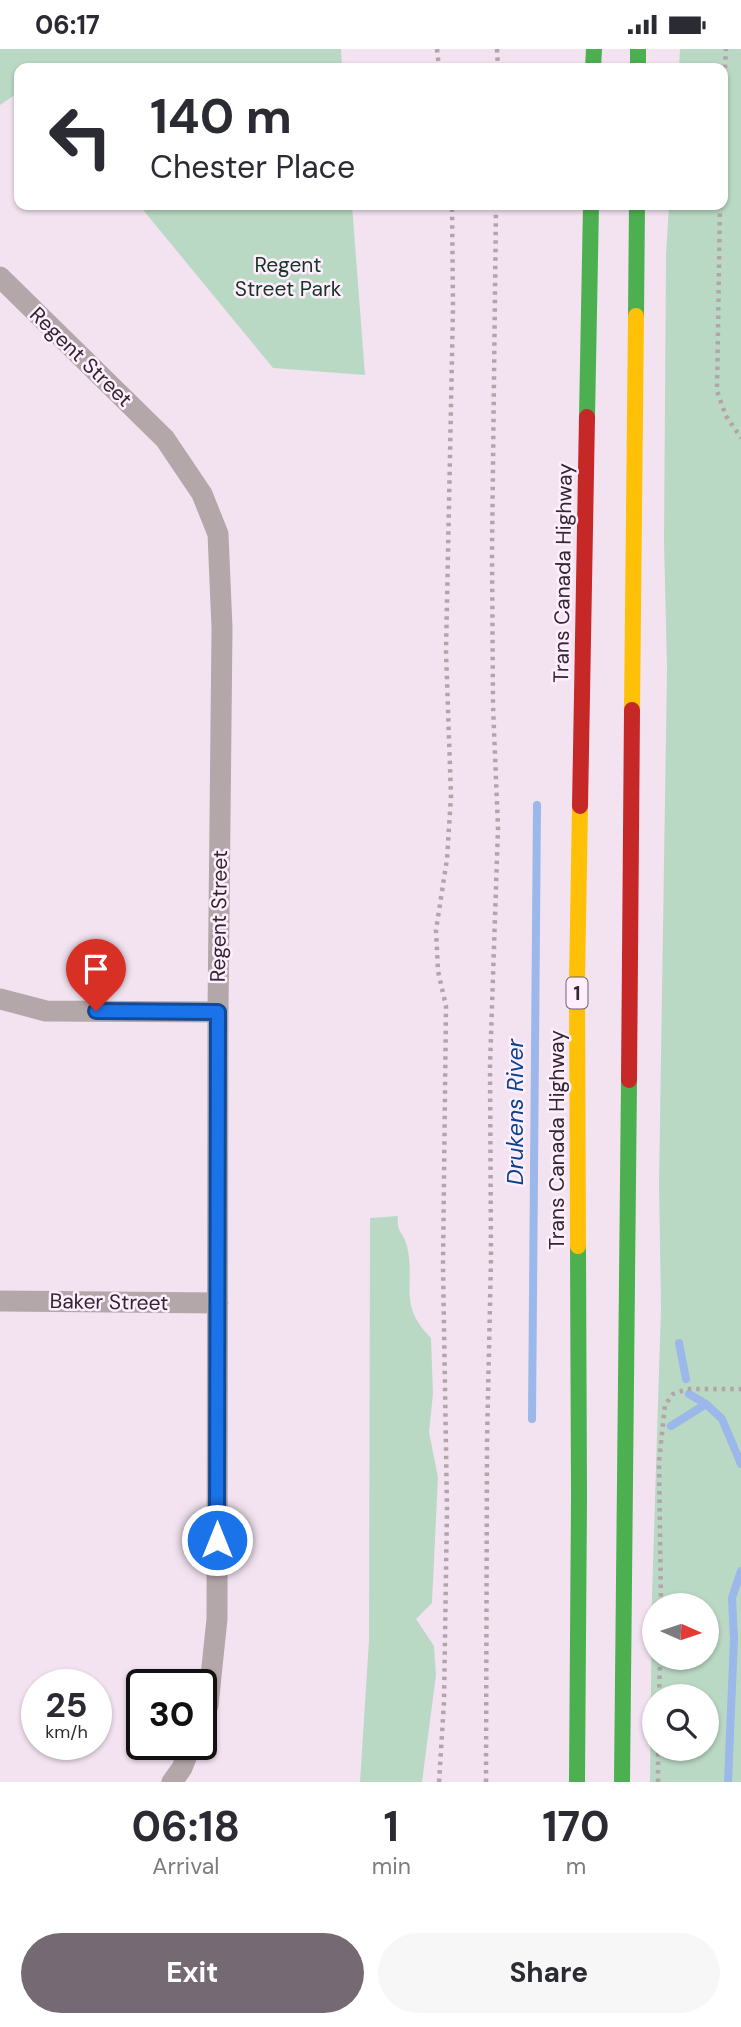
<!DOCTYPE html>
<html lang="en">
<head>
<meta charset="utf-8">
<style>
  :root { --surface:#fff; --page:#f7f7f7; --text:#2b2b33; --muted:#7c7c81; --accent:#756974 }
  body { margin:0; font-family:"DM Sans",sans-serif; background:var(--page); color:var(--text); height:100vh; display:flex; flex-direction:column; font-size:26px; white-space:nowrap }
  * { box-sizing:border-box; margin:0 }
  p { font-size:23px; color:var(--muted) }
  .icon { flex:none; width:38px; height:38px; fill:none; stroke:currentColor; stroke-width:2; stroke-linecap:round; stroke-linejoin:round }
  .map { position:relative; height:1733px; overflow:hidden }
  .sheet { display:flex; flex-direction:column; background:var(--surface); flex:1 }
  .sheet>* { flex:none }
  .guide { position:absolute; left:14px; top:14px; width:714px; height:147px; border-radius:14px; box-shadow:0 2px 5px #0004; background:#fff; color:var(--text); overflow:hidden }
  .needle { width:46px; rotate:93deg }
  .tools { position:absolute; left:642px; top:1544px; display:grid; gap:14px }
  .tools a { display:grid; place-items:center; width:77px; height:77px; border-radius:50%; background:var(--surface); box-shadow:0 2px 5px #0004; font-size:35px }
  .speed { position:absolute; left:21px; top:1620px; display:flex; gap:14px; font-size:35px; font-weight:700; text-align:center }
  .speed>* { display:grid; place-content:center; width:91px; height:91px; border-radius:50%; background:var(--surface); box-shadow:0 2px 5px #0004; line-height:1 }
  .speed small { font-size:18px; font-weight:400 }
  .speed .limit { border:4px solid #111; border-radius:10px; background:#fff; color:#111 }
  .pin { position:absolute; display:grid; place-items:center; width:60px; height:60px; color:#fff; margin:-72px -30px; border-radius:50% 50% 50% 0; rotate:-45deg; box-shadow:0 0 7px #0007 }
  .pin .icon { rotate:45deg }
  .me { position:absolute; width:77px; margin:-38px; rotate:0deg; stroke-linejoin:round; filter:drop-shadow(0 0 5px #0008) }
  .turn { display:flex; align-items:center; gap:24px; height:147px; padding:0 21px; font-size:32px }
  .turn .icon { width:91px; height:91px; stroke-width:2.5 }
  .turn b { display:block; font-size:49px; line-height:60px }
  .eta { display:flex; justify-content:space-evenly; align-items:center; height:119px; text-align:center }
  .eta b { font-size:42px; font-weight:700; line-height:49px }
  .button { display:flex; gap:14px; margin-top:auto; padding:14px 21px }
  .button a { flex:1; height:80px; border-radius:42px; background:var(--accent); color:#fff; font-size:28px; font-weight:700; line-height:80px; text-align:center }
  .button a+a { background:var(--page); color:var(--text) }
  .status { display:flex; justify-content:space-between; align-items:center; height:49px; padding:0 35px; background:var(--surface); direction:ltr }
  .status svg { height:19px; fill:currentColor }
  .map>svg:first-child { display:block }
  .green { fill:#bad9c4; fill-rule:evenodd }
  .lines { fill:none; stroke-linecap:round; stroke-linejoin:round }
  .stream { stroke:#9cb7e9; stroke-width:8 }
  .path { stroke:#b2a5aa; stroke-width:4.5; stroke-dasharray:3.5 5; stroke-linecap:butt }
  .street { stroke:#b4a7a9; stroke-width:21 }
  .fast { stroke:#4caf50; stroke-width:16 }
  .slow { stroke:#ffc107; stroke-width:16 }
  .jam { stroke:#c62828; stroke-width:16 }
  .route-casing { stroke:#114b97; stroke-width:18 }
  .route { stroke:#1a73e8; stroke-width:12 }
  .labels { text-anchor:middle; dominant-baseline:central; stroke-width:5; stroke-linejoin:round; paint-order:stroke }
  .shield { fill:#ffeefe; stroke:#6f636e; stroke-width:2 }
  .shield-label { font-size:19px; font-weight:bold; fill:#312730 }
  .park-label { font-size:21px; fill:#153621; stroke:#ffeefe }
  .street-label { font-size:21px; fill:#312730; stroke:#ffeefe }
  .water-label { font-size:23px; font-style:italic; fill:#08438f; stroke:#ffeefe }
</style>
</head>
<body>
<div class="status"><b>06:17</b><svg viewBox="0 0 49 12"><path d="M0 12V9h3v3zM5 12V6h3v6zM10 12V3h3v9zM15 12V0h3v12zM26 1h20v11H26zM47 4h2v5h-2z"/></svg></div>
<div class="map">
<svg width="741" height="1733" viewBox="0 0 741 1733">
  <rect width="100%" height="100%" fill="#f3e3f1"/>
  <path class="green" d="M0,0h341l1,19h-323v24l-19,13z
    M680,0h61v1733h-91l2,-186 9,-289 -2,-121 8,-517 -3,-128 2,-286 3,-50h54v-137h-44zM654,1556h53v52h-53zM654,1647h53v52h-53z
    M139,156h213l13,170 -92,-7z
    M398,1167c-2,17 6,16 9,30 9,39 -10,58 24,92l2,56 -4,38 9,45 -6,126 -16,16 18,27 2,29 -14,107h-62l9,-142 1,-422z"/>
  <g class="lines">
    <path class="stream" d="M679,1294l7,36
      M689,1345l17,10
      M532,1370l5,-614
      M671,1377l35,-22 16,15 19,45
      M728,1733l6,-143 -2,-41 9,-27"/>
    <path class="path" d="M437,0l2,19
      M497,0l1,19
      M723,53l3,-53
      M720,156l-3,186 9,25 15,22
      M661,1556l-2,-143 6,-57 8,-11 14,-5h54
      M659,1647l1,-39
      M439,1733l5,-80 3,-193 -4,-244 3,-259 -8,-35 -2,-41 11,-71 4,-63 -5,-145 7,-343 -1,-103
      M486,1733l1,-341 4,-183 -1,-192 8,-238 -5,-122 -1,-153 4,-348
      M658,1733v-34"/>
    <path class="street" d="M0,228l165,162 37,55 16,40 4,94 -4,384 -1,607 -9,86 -7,15
      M0,950l46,12 172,1
      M0,1252l218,2
      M172,1733l10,-14 9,-23"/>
    <path class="fast" d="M638,0v19
      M593,19l1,-19
      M636,267l1,-111
      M587,368l4,-212
      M577,1733l2,-286 -1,-250
      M622,1733l7,-702"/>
    <path class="slow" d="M632,661l4,-394
      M578,1197l-1,-265 3,-175"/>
    <path class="jam" d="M580,757l7,-389
      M629,1031l3,-370"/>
  </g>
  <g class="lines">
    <g class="route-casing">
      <path id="route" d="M96,962l122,1 -1,528"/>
    </g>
    <use href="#route" class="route"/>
  </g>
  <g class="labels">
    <rect class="shield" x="566.5" y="928.5" width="21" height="31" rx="5"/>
    <g class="shield-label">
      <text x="577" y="944">1</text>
    </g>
    <g class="park-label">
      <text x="288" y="216">Regent<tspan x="288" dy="24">Street Park</tspan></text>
    </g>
    <g class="street-label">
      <text transform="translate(81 308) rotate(44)">Regent Street</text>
      <text transform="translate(563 524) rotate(-89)">Trans Canada Highway</text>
      <text transform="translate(219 867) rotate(-89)">Regent Street</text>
      <text transform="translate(557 1091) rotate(-90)">Trans Canada Highway</text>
      <text transform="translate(109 1253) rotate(1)">Baker Street</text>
    </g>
    <g class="water-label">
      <text transform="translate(515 1063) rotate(-90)">Drukens River</text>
    </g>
  </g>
</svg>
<div class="tools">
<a><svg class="needle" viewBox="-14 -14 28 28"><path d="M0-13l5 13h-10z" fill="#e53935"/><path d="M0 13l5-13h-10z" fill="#7c7c81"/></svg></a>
<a><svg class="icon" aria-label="search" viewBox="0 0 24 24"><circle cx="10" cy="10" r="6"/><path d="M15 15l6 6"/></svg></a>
</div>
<div class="speed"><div>25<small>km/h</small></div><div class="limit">30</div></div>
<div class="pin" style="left:96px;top:962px;background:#d93025"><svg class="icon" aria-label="arrive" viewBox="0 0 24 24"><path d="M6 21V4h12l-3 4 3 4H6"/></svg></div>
<svg class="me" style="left:217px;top:1491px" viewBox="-20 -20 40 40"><circle r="17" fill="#1a73e8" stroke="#fff" stroke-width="3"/><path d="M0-11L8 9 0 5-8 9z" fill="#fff"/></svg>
<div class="guide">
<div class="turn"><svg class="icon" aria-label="left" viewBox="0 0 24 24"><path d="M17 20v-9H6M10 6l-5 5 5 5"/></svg><div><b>140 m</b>Chester Place</div></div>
</div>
</div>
<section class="sheet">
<div class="eta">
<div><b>06:18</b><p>Arrival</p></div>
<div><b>1</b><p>min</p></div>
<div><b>170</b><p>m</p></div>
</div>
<div class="button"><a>Exit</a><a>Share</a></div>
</section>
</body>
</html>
